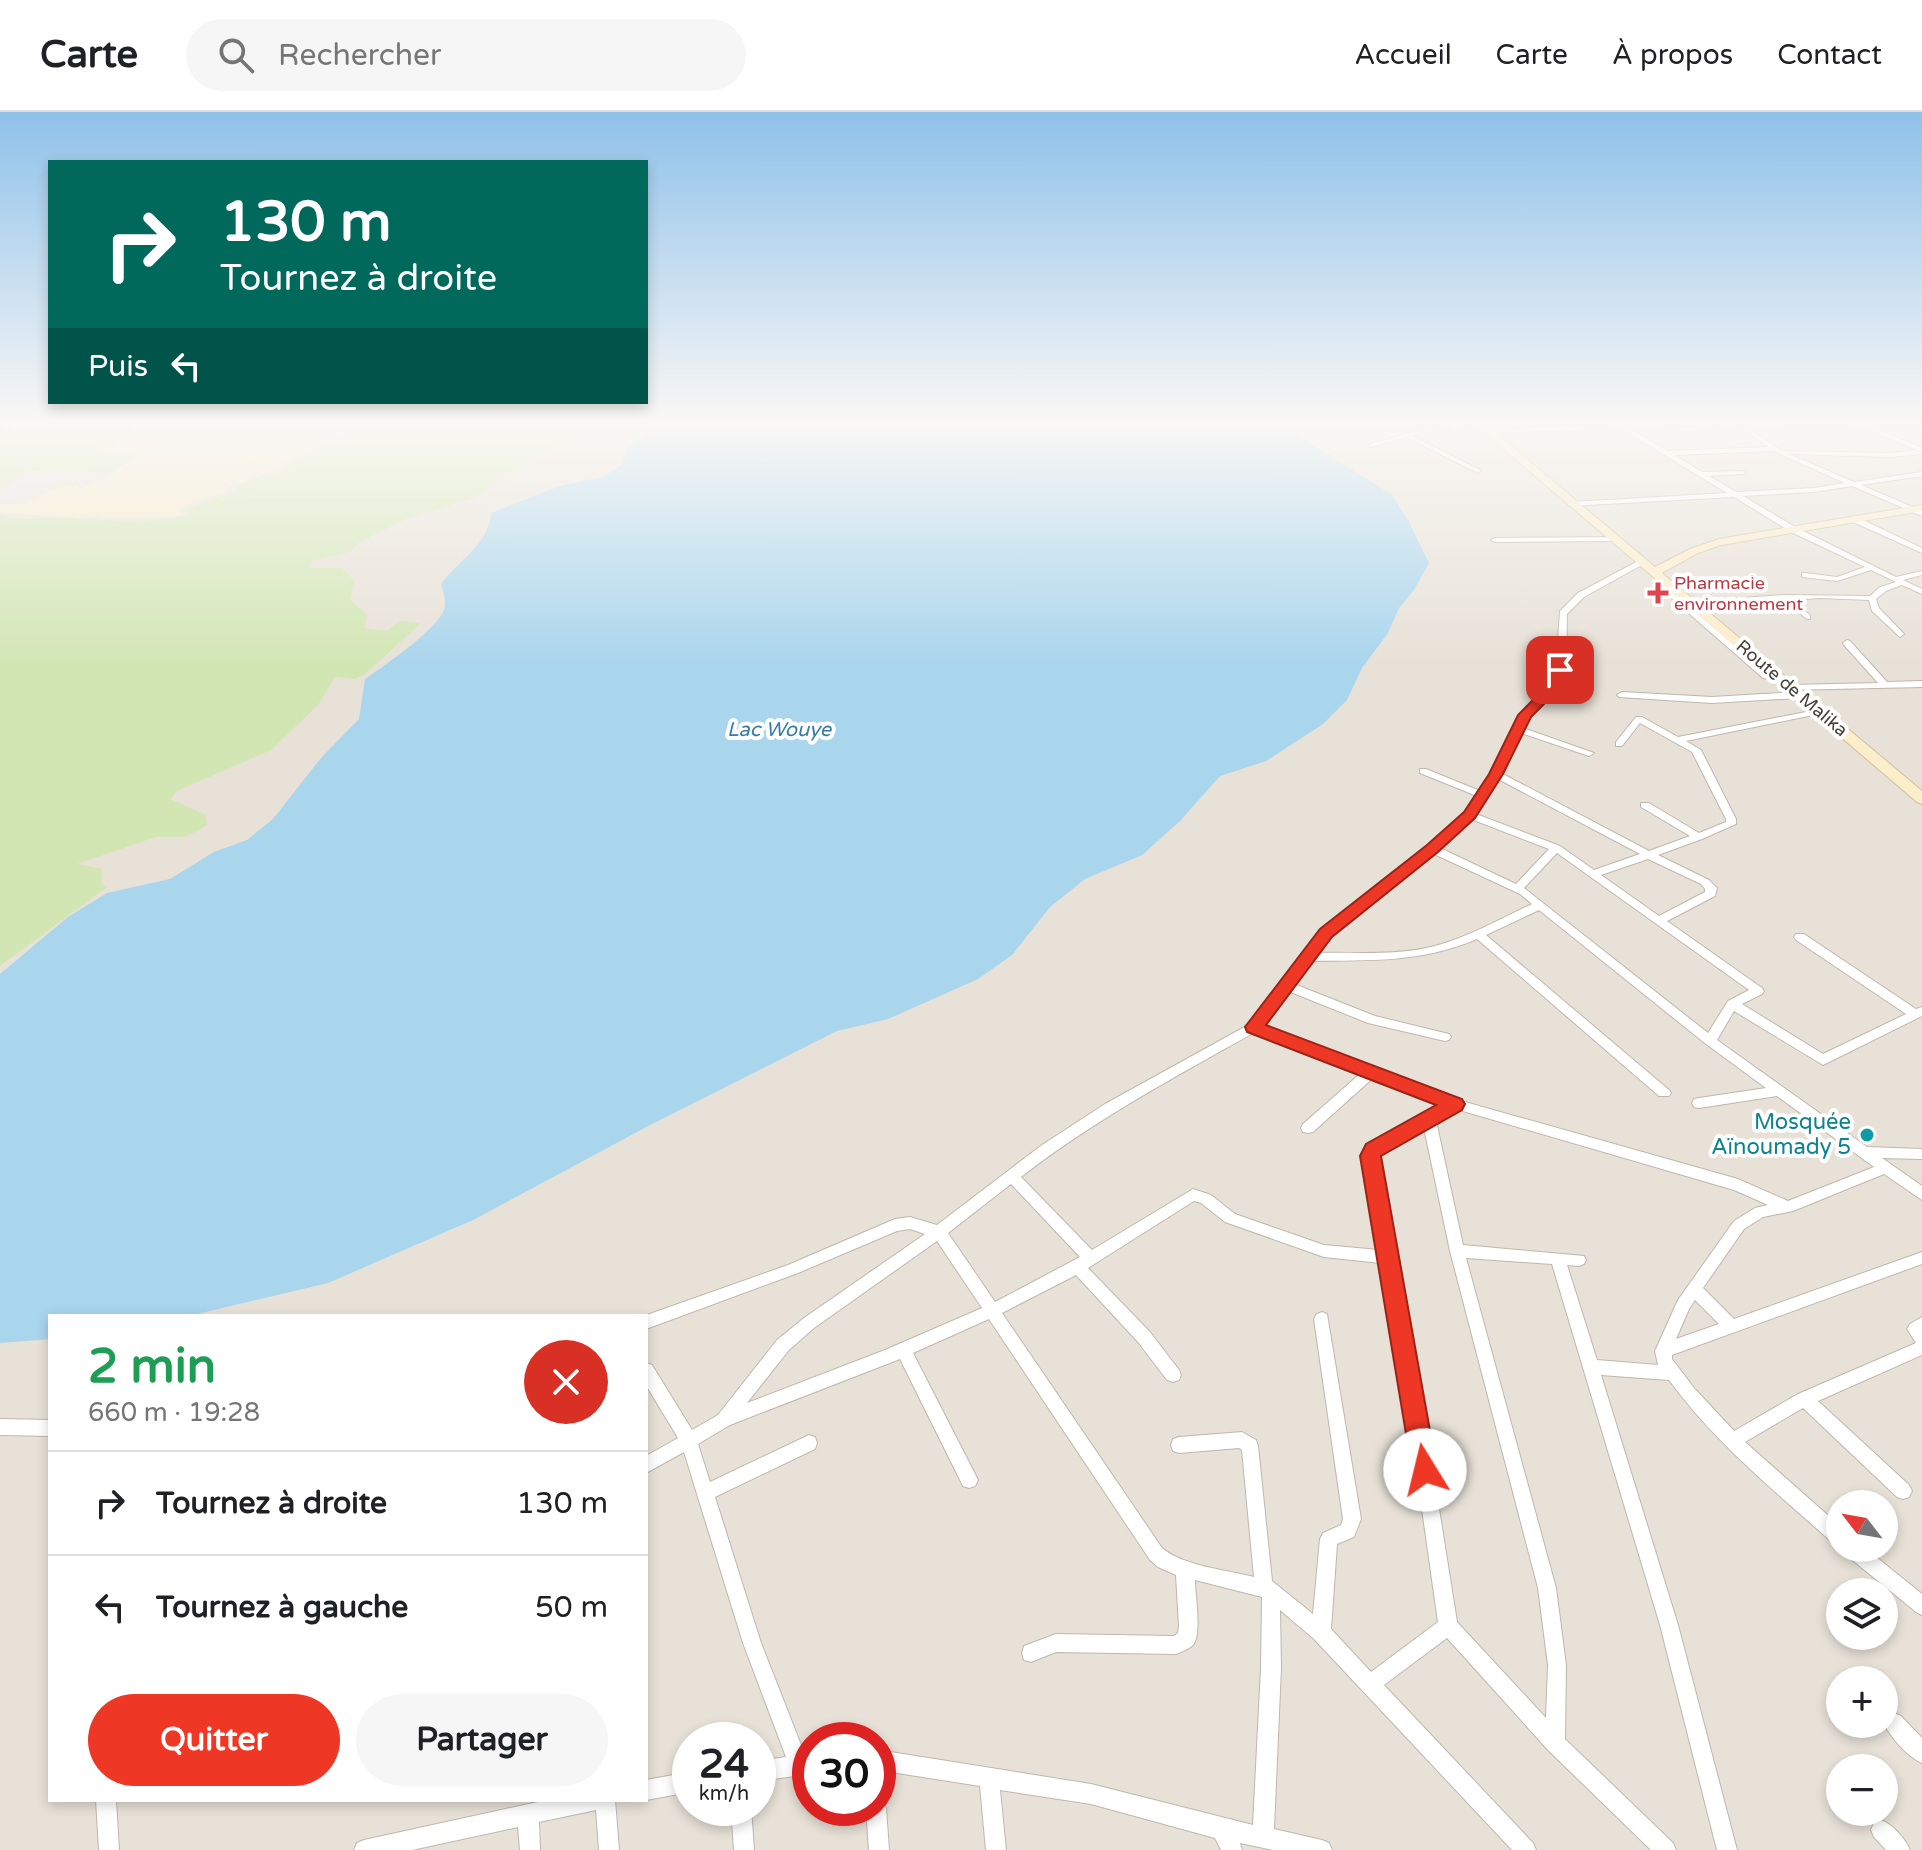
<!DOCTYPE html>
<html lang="fr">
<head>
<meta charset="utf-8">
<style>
  :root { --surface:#fff; --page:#f6f6f6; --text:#202124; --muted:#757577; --line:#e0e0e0; --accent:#ef3725 }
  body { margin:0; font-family:"Varela Round",sans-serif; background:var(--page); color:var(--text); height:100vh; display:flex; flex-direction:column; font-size:30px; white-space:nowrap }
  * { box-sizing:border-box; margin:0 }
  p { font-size:26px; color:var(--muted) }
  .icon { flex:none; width:44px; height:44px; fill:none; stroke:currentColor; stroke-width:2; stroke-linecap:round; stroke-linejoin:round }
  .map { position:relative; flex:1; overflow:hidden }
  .sheet { position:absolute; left:48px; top:1202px; width:600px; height:488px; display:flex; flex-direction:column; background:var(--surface); border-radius:0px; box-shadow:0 4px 12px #0003 }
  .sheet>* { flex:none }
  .hud { position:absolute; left:48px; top:48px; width:600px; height:244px; border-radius:0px; box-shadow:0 4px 12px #0003; background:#00695c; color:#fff; overflow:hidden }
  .needle { width:52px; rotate:301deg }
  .buttons { position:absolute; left:1826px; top:1378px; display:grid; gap:16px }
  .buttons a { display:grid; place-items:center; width:72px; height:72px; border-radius:50%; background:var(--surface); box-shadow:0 4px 12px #0003; font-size:40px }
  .speed { position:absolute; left:672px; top:1610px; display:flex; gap:16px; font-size:40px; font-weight:700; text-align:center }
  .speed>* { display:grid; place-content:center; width:104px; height:104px; border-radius:50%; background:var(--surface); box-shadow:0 4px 12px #0003; line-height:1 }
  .speed small { font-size:20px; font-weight:400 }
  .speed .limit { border:12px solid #d22; background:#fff; color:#111 }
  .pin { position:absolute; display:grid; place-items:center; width:68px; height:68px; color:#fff; margin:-34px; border-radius:16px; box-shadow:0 4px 12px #0006 }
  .me { position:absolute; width:88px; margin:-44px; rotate:351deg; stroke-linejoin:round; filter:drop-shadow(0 0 6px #0008) }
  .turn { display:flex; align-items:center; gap:28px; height:168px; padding:0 40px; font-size:36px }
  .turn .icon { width:104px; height:104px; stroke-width:2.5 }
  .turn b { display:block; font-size:56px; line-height:68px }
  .then { display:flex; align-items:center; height:76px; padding:0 40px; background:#0003; gap:16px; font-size:30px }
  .round { display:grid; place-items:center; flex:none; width:84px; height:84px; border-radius:42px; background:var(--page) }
  .summary { display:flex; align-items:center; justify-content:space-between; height:136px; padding:0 40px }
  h1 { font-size:48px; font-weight:800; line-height:60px; color:#1e9e55 }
  .primary-button { display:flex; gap:16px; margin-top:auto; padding:16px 40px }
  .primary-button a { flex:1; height:92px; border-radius:48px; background:var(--accent); color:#fff; font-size:32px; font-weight:800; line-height:92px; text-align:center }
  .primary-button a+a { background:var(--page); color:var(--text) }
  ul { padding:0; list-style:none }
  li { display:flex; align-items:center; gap:24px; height:104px; padding:0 40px; border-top:2px solid var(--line) }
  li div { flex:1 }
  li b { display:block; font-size:30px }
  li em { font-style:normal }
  header { display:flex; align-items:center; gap:48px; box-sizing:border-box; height:112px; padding:0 40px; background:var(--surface); border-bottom:2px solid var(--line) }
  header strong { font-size:38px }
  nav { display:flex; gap:44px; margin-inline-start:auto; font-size:28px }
  .search { width:560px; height:72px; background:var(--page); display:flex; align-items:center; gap:20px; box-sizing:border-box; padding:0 28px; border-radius:44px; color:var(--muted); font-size:30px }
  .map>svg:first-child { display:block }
  .residential { fill:#e7e1d7; fill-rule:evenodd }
  .green { fill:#d2e6b4 }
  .sand { fill:#f5e9c7 }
  .parking { fill:#e5e3e0 }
  .water { fill:#a9d5ed }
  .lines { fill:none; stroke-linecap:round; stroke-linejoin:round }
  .street-casing { stroke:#bfb7ac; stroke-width:2 }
  .secondary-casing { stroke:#d1c09b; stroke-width:2 }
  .street { fill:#fff; fill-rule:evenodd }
  .secondary { fill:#fcedcb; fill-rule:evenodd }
  .route { fill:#ef3725; stroke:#9b2418; stroke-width:2 }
  .health-dot { fill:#e0444e; stroke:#fff; stroke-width:3 }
  .culture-dot { fill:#0f9aa8; stroke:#fff; stroke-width:3 }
  .labels { text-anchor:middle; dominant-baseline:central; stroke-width:8; stroke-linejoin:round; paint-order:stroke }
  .far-health-label { font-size:18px; fill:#be3a42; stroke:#fff; text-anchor:start }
  .far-street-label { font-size:18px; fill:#474038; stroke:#fff }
  .far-water-label { font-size:20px; font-style:italic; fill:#347da6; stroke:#fff }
  .culture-label { font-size:22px; fill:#0d838f; stroke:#fff; text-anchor:end }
</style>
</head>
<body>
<header>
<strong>Carte</strong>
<div class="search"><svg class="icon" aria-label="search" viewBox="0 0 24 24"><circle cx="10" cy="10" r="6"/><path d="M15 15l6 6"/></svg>Rechercher</div>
<nav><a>Accueil</a><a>Carte</a><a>À propos</a><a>Contact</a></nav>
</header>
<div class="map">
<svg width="1922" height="1738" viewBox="0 0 1922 1738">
  <rect width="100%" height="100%" fill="#f4f0e9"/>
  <path class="residential" d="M0,311h1922v1427h-1922zM50,1204h596v484h-596zM1840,1392h44v44h-44zM1840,1480h44v44h-44zM1840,1568h44v44h-44zM690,1628h68v68h-68zM810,1628h68v68h-68zM1840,1656h44v44h-44z"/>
  <path class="green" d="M29,311h291l6,5 -20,13 -13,3 -104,-7 -17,3 -17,-2 -2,-3 4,-6 -24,2 -21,8 4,2 -5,5 -11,2 1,3 18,-1 20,5 -28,17 -83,-1 -28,18v-50z
    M378,311h222l-96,53 -30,22 -70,22 -46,23 -8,9 -39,9 -2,7h33l12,12 -4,20 18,15 -4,13 23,3 12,-10 22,2 -57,52 -9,4 -20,-2 -17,28 -47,45 -94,41 -7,8 36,16 1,10 -21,12h-30l-79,27 25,5 -1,13 6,5 -107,79v-451c21,6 44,2 66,3 41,2 83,6 123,-3l-5,-5 52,-19 -1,-4 23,-10 31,-6v-7l25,-11 9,-8z"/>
  <path class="sand" d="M157,317l-4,5 2,4 115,5c14,7 28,-1 44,6l-30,16 1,4 -32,7 -12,8 -10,1 -5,7 -34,10 -13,8 4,5c-13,2 -76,5 -83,1l-19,2 -81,-5v-9c36,3 44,-19 78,-18v3l21,-8 40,-25 -39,-8 12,-2 5,-4 -5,-2 21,-9z"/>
  <path class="parking" d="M32,360l41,1 -48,30 -25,-1v-10z"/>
  <path class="water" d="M675,311h604l113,72 16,25 21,43 -15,27 -15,18 -11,25 -26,35 -15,32 -24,24 -57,37 -46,15 -40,45 -38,34 -57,24 -35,28 -38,48 -34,24 -90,40 -51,12 -185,93 -179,96 -145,63 -139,33h-139v23l-50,4v-369l68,-57 39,-24 63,-14 44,-27 33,-12 26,-21 48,-61 38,-39 6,-40c19,-13 66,-46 77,-65 6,-10 2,-20 -1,-30 16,-22 49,-41 50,-71l69,-27 43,-9 19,-12 7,-18 26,-17z"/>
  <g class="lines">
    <g class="street-casing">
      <path id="street" d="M1444,311h20l22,6 128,-4 -1,-2h110l-3,2 -91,3 39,23 100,-4 -34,-24h7l41,28 108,2 27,-3 -64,-27h9l60,25v6l-32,3 -101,-3 65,28 68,-10v4l-61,9 61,26v5l-70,-30 -38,6 -71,4 54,32 99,49 26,-6v4l-19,5 19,9v5l-20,-9 -16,6 -10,8 3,9 25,26 -4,3 -28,-26 -3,-11 -49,-2 -28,2 18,15v4h-3l-24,-19 -93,5 79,69 14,4 -4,3 -16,-3 -102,-89v-11h6l1,8 18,16 98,-7 86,1 10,-9 16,-5 -25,-12 -34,11 -35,-4v-4h3l32,4 28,-10 -74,-35 -57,-35 -165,9 -1,-2 4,-2 155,-9 -107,-65 -134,5 -32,-10 -42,13 68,34 1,1 -3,2 -72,-36 -35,10 -3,-2zM1773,339l72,32 -31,5 -78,4 -27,-16 34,-2 3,-2 -1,-1 -43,1 -28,-17z
        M1853,406h6l63,30v5l-69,-31z
        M1615,425l4,2 -1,2 -123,1 -4,-2 4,-2z
        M1640,448l7,2 -63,35 -17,17c-1,26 3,58 -15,80 -10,13 -21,18 -29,34l71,25 -5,3 -3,-1 -65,-22 -20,40 148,78 41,-15 -49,-29v-4h8l50,30 27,-11v-3l-34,-67 -52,-29 -18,23h-6v-4l20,-25h6l36,20 143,-28 2,2 -5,3 -132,27 15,9 35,69v5l-34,15 -44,16 51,25 8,8 -2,8 -48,25 95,67 2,3 -2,3 -20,10 81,50 83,-40 -110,-74 -2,-3 2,-3h8l112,75 6,-2v9l-99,49 -89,-54 -17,29 150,107 55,2v10l-40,-1 40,28v14l-38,-26 -91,37 -30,6 -19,12 -41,59 31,31 188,-67v12l-250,91v4l22,29 40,43 64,-37 118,-51 -9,-14 3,-5 12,-7v38l-104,46 91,84 3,6 -3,6 -6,2 -6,-2 -94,-89 -58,34 95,84v21l-6,-3c-58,-52 -119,-101 -165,-164l-68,-5 77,250 59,225h-20l-57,-225 -108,-361 -86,-6 90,330 10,77 -1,74 108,104 3,7h-25l-103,-100 -101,-112 -63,47 149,158 3,7h-24l-198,-211 -34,-29 1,58 -7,161 48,11 7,3 3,7h-59l-33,-7 2,7h-21l-6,-12 -124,-34 -91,-14 6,60h-20l-6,-64 -102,-16v-20l213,34 162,41 8,-157 1,-71 -67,-17c0,15 7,54 -2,65 -4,4 -12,7 -17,9l-120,-2 -25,10 -7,-2 -2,-7 2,-7 32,-12 118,2 4,-3 1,-7 -3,-51 -18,-8 -8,-7 -161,-241 -76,34 62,121 3,6 -3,6 -6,2 -6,-2 -63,-127 -170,66 -32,19 12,38 99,-47 6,2 2,6 -2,6 -100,48 46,146 44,112 5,-1v20l-52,7v-20l28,-4 -43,-114 -59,-191 -38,21v-17l32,-18 -32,-53v-22l6,2 40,65 26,-15 59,-75 27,-22 121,-84 -15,-5 -13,2 -99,42 -152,56v-13h-2l144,-51 107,-46 15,-2 27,8 105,-80 63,-41 145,-80 72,-94 107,-83 37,-34 11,-17 -57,-23v-4h6l54,22 11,-17 29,-59 25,-24 11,-21 4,-59 18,-18zM1498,667l142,75 -46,16 -34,-24 -84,-32zM1471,707l78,30 -33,35 -76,-36zM1557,741l192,137 -21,11 -20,32 -184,-145zM1434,742l86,40 12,10c-32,15 -63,33 -97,42 -38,10 -79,6 -118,7l13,-17zM1648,747l53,25 4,5v3l-46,24 -58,-41zM1539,798l167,134 60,44 -67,10 -5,1 -2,4 2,4 5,1 78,-12 97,71 -86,34 -50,-22 -280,-79 -196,-75 26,-34 80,32 77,18 4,-1 2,-3 -2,-3 -74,-18 -81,-32 17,-23c59,-1 110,2 166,-22l182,157h10l2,-3 -2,-3 -183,-155zM1255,920l106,41 -58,51 -2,4 2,4 5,1 5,-1 60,-54 70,27 -75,41 -5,10 16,94 -55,-5 -89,-31 -24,-19 -18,-6 -101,61 -71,-73c73,-57 154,-100 234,-145zM1456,997l278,81 34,15 -13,3 -21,13 -56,79 -23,51 3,14 -61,-5 -30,-95 12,1 5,-2 2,-4 -2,-4 -121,-11 -27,-124zM1424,1016l26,123 88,337 10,77 -2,53 -89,-96 -29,-183 -51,-283zM1011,1072l69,73 -85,45 -47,-69zM1194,1089l7,2 24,19 99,35 57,6 31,176 26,183 -67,50 -40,-43 6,-85 17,-7 7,-18 -34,-205 -5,-2 -5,2 -3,5 29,200 -2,6 -18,8 -3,6 -7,75 -41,-33 -14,-135 -2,-6 -14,-8 -63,5 -6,2 -2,6 2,6 6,2 60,-5 3,2 12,127c-27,-7 -71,-11 -92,-29l-160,-235 74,-38 62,67 29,38 6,2 6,-2 2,-5 -2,-5 -29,-38 -62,-64zM937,1129l45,67 -97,42 -138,53 42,-53 25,-22zM1695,1188l24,24 -43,15 13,-30z
        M1847,528l3,1 37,41 35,-1v6l-135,3v-4l3,-1 88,-2 -34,-38 -1,-2z
        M1622,580l90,5 86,-5 5,3 -5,3 -86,5 -93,-6 -2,-2z
        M0,1307l50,1v16l-50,-1z
        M1842,1436h23l57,46v21l-6,-3 -71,-58z
        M1894,1601l7,3 21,22v25c-14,-6 -32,-26 -38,-40l3,-7z
        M690,1660v20l-44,8v-20z
        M878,1687l5,2 3,7 3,42h-20l-3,-42h12z
        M96,1688h20l3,50h-20z
        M547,1688h68l4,50h-20l-3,-40 -57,12 1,28h-20l-2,-23 -106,23h-58l3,-7 7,-3z
        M731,1696h20l3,42h-20z
        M1881,1708c12,5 24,18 29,30h-24l-12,-13 -3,-7 3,-7z"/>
    </g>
    <g class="secondary-casing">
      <path id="secondary" d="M1473,311h11l171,144 35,-18 29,-10 203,-34v6l-201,34 -23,8 -36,20 260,218v13l-5,-2z"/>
    </g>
    <use href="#street" class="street"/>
    <use href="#secondary" class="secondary"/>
  </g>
  <linearGradient id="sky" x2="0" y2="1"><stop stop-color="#8fc1ea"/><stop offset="0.56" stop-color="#faf8f5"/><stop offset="1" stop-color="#faf8f5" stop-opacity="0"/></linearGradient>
  <rect width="1922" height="554" fill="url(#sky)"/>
  <path class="route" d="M1556,556l11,2 -14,25 -22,22 -28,57 -28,44 -37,34 -106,85 -66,88 196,74 3,5 -3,6 -81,46 56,314 -3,9 -9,3 -10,-3 -3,-9 -52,-314 6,-12 70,-39 -189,-73 -2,-5 75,-98 107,-84 37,-33 25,-38 29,-59 25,-25z"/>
  <path class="health-dot" d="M1654 469h8v8h8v8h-8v8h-8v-8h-8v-8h8z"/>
  <circle class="culture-dot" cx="1867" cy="1023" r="8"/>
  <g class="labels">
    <g class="far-health-label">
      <text x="1674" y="471">Pharmacie<tspan x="1674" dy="21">environnement</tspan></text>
    </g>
    <g class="far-street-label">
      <text transform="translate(1792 576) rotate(40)">Route de Malika</text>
    </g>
    <g class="far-water-label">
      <text x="779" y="618">Lac Wouye</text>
    </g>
    <g class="culture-label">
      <text x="1851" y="1010">Mosquée<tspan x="1851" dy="25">Aïnoumady 5</tspan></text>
    </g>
  </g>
</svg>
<div class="buttons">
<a><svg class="needle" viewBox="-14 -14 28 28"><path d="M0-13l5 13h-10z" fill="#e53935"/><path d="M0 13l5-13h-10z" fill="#757577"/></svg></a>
<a><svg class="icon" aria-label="layers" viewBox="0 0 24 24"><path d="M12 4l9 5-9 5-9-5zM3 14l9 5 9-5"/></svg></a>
<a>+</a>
<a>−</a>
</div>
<div class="speed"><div>24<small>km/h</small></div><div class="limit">30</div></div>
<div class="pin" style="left:1560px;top:558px;background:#d93025"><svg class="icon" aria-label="arrive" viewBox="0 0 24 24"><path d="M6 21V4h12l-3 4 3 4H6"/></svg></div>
<svg class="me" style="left:1425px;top:1358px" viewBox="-20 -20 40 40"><circle r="19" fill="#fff"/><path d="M0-13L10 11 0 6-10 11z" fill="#ef3725"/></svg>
<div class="hud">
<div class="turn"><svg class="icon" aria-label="right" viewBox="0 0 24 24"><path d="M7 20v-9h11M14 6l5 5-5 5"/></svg><div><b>130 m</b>Tournez à droite</div></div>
<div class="then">Puis<svg class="icon" aria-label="left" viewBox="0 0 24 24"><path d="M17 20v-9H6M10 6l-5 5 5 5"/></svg></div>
</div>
<section class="sheet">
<div class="summary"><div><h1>2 min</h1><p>660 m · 19:28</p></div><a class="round" style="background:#d93025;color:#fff"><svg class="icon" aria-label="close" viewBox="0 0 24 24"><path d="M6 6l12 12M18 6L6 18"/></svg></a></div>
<ul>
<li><svg class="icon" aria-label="right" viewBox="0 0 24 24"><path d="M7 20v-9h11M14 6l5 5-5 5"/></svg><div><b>Tournez à droite</b></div><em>130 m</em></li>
<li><svg class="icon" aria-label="left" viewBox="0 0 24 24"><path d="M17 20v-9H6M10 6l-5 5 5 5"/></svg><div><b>Tournez à gauche</b></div><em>50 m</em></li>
</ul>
<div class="primary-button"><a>Quitter</a><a>Partager</a></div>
</section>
</div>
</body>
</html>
